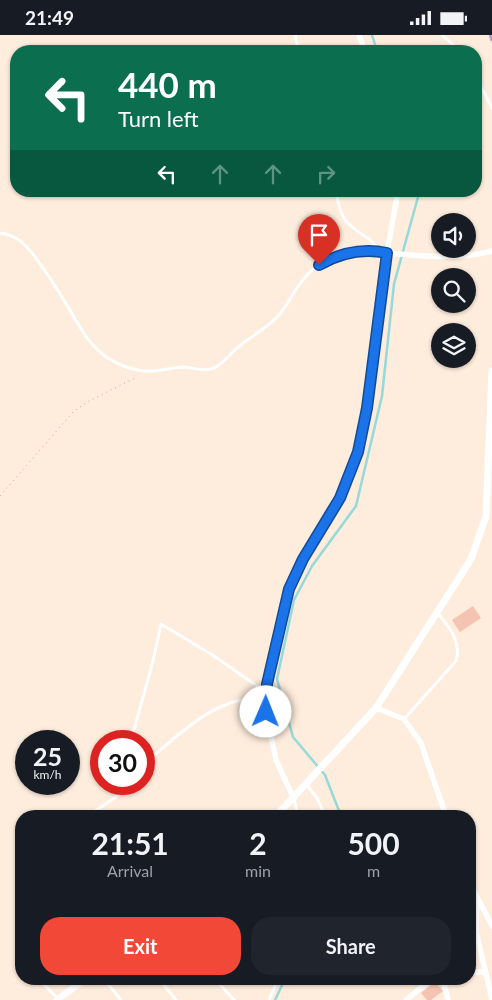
<!DOCTYPE html>
<html lang="en">
<head>
<meta charset="utf-8">
<style>
  :root { --surface:#171b24; --page:#20242c; --text:#f1f3f6; --muted:#9ea1a6; --accent:#f14838 }
  body { margin:0; font-family:Lato,sans-serif; background:var(--page); color:var(--text); height:100vh; display:flex; flex-direction:column; font-size:19px; white-space:nowrap }
  * { box-sizing:border-box; margin:0 }
  p { font-size:16px; color:var(--muted) }
  .icon { flex:none; width:28px; height:28px; fill:none; stroke:currentColor; stroke-width:2; stroke-linecap:round; stroke-linejoin:round }
  .map { position:relative; flex:1; overflow:hidden }
  .drawer { position:absolute; left:15px; top:775px; width:461px; height:175px; display:flex; flex-direction:column; background:var(--surface); border-radius:20px; box-shadow:0 1px 4px #0004 }
  .drawer>* { flex:none }
  .top-card { position:absolute; left:10px; top:10px; width:472px; height:152px; border-radius:20px; box-shadow:0 1px 4px #0004; background:#0b6e4f; color:#fff; overflow:hidden }
  .tools { position:absolute; left:431px; top:178px; display:grid; gap:10px }
  .tools a { display:grid; place-items:center; width:45px; height:45px; border-radius:50%; background:var(--surface); box-shadow:0 1px 4px #0004; font-size:25px }
  .speed { position:absolute; left:15px; top:695px; display:flex; gap:10px; font-size:25px; font-weight:700; text-align:center }
  .speed>* { display:grid; place-content:center; width:65px; height:65px; border-radius:50%; background:var(--surface); box-shadow:0 1px 4px #0004; line-height:1 }
  .speed small { font-size:12px; font-weight:400 }
  .speed .limit { border:8px solid #d22; background:#fff; color:#111 }
  .pin { position:absolute; display:grid; place-items:center; width:42px; height:42px; color:#fff; margin:-51px -21px; border-radius:50% 50% 50% 0; rotate:-45deg; box-shadow:0 0 5px #0007 }
  .pin .icon { rotate:45deg }
  .me { position:absolute; width:55px; margin:-28px; rotate:1deg; stroke-linejoin:round; filter:drop-shadow(0 0 4px #0008) }
  .turn { display:flex; align-items:center; gap:18px; height:105px; padding:0 25px; font-size:22px }
  .turn .icon { width:65px; height:65px; stroke-width:2.5 }
  .turn b { display:block; font-size:35px; line-height:42px }
  .lanes { display:flex; align-items:center; height:48px; padding:0 25px; background:#0003; justify-content:center; gap:25px; direction:ltr }
  .lanes .off { opacity:.35 }
  .eta { display:flex; justify-content:space-evenly; align-items:center; height:85px; text-align:center }
  .eta b { font-size:30px; font-weight:700; line-height:35px }
  .cta { display:flex; gap:10px; margin-top:auto; padding:10px 25px }
  .cta a { flex:1; height:58px; border-radius:20px; background:var(--accent); color:#fff; font-size:20px; font-weight:700; line-height:58px; text-align:center }
  .cta a+a { background:var(--page); color:var(--text) }
  .status { display:flex; justify-content:space-between; align-items:center; height:35px; padding:0 25px; background:var(--surface); direction:ltr }
  .status svg { height:14px; fill:currentColor }
  .map>svg:first-child { display:block }
  .lines { fill:none; stroke-linecap:round; stroke-linejoin:round }
  .stream { stroke:#96d9da; stroke-width:2.5 }
  .building { fill:#f5c3b2 }
  .path { stroke:#d9a796; stroke-width:1; stroke-dasharray:1 4; stroke-linecap:butt }
  .service { stroke:#fff; stroke-width:3 }
  .minor { stroke:#fff; stroke-width:5.5 }
  .tertiary { stroke:#fff; stroke-width:7 }
  .rail { stroke:#ad9cc6; stroke-width:2.5; stroke-dasharray:8 5; stroke-linecap:butt }
  .route-casing { stroke:#114b97; stroke-width:12 }
  .route { stroke:#1a73e8; stroke-width:9 }
</style>
</head>
<body>
<div class="status"><b>21:49</b><svg viewBox="0 0 49 12"><path d="M0 12V9h3v3zM5 12V6h3v6zM10 12V3h3v9zM15 12V0h3v12zM26 1h20v11H26zM47 4h2v5h-2z"/></svg></div>
<div class="map">
<svg width="492" height="965" viewBox="0 0 492 965">
  <rect width="100%" height="100%" fill="#feecdc"/>
  <g class="lines">
    <path class="stream" d="M372,0l5,16
      M341,781l-16,-41 -32,-38 -16,-58 17,-79 18,-34 44,-60 26,-110 12,-112 24,-87 -1,-6
      M275,965l10,-21"/>
  </g>
  <path class="building" d="M473,571l8,12 -21,14 -8,-12z
    M435,947l8,9 -12,9h-4l-6,-7z"/>
  <g class="lines">
    <path class="path" d="M0,461l73,-84 14,-10 50,-25"/>
    <path class="service" d="M295,0l4,16
      M442,0l18,16
      M476,42l16,31
      M336,156c2,10 3,19 8,27 9,15 27,17 35,33
      M0,198c17,2 26,12 36,25 10,14 20,29 29,44 16,26 26,51 56,63 10,4 19,7 30,6 11,0 22,-4 33,-4 11,1 19,5 30,1 9,-4 15,-13 23,-20 13,-11 29,-19 41,-32 10,-11 15,-24 24,-35 19,-25 54,-34 85,-28
      M404,684l52,-58c6,-20 -7,-33 -18,-48
      M131,706l22,-80 8,-37 50,30 55,38
      M144,729c29,-24 80,-77 121,-62
      M307,750l10,13 8,18
      M294,764l4,17
      M88,781l29,-20 8,-12
      M39,944l18,19
      M104,944l17,21
      M159,944l17,21
      M215,944l19,21
      M269,965l9,-21"/>
    <path class="minor" d="M359,0l6,16
      M387,218c33,3 73,7 105,-2
      M376,673l28,11 17,24 25,73
      M294,764l-18,-39 -10,-48 1,-28 16,-75 10,-30 47,-81 18,-46 7,-29 22,-170 11,-62
      M470,848l22,43
      M477,862l-1,34 16,69
      M470,937h15
      M443,944l5,21
      M406,965l26,-21"/>
    <path class="tertiary" d="M276,781l100,-108 95,-149 15,-43 6,-145
      M57,965l28,-21"/>
    <path class="rail" d="M490,0l2,6"/>
  </g>
  <g class="lines">
    <g class="route-casing">
      <path id="route" d="M266,677l1,-28 22,-95 14,-30 37,-61 18,-46 9,-44 20,-155c-24,-5 -47,0 -68,12"/>
    </g>
    <use href="#route" class="route"/>
  </g>
</svg>
<div class="tools">
<a><svg class="icon" aria-label="sound" viewBox="0 0 24 24"><path d="M4 9h4l5-4v14l-5-4H4zM17 9q2 3 0 6"/></svg></a>
<a><svg class="icon" aria-label="search" viewBox="0 0 24 24"><circle cx="10" cy="10" r="6"/><path d="M15 15l6 6"/></svg></a>
<a><svg class="icon" aria-label="layers" viewBox="0 0 24 24"><path d="M12 4l9 5-9 5-9-5zM3 14l9 5 9-5"/></svg></a>
</div>
<div class="speed"><div>25<small>km/h</small></div><div class="limit">30</div></div>
<div class="pin" style="left:319px;top:230px;background:#d93025"><svg class="icon" aria-label="arrive" viewBox="0 0 24 24"><path d="M6 21V4h12l-3 4 3 4H6"/></svg></div>
<svg class="me" style="left:266px;top:677px" viewBox="-20 -20 40 40"><circle r="19" fill="#fff"/><path d="M0-13L10 11 0 6-10 11z" fill="#1a73e8"/></svg>
<div class="top-card">
<div class="turn"><svg class="icon" aria-label="left" viewBox="0 0 24 24"><path d="M17 20v-9H6M10 6l-5 5 5 5"/></svg><div><b>440 m</b>Turn left</div></div>
<div class="lanes"><svg class="icon" aria-label="left" viewBox="0 0 24 24"><path d="M17 20v-9H6M10 6l-5 5 5 5"/></svg><svg class="icon off" aria-label="ahead" viewBox="0 0 24 24"><path d="M12 20V5M6 11l6-6 6 6"/></svg><svg class="icon off" aria-label="ahead" viewBox="0 0 24 24"><path d="M12 20V5M6 11l6-6 6 6"/></svg><svg class="icon off" aria-label="right" viewBox="0 0 24 24"><path d="M7 20v-9h11M14 6l5 5-5 5"/></svg></div>
</div>
<section class="drawer">
<div class="eta">
<div><b>21:51</b><p>Arrival</p></div>
<div><b>2</b><p>min</p></div>
<div><b>500</b><p>m</p></div>
</div>
<div class="cta"><a>Exit</a><a>Share</a></div>
</section>
</div>
</body>
</html>
